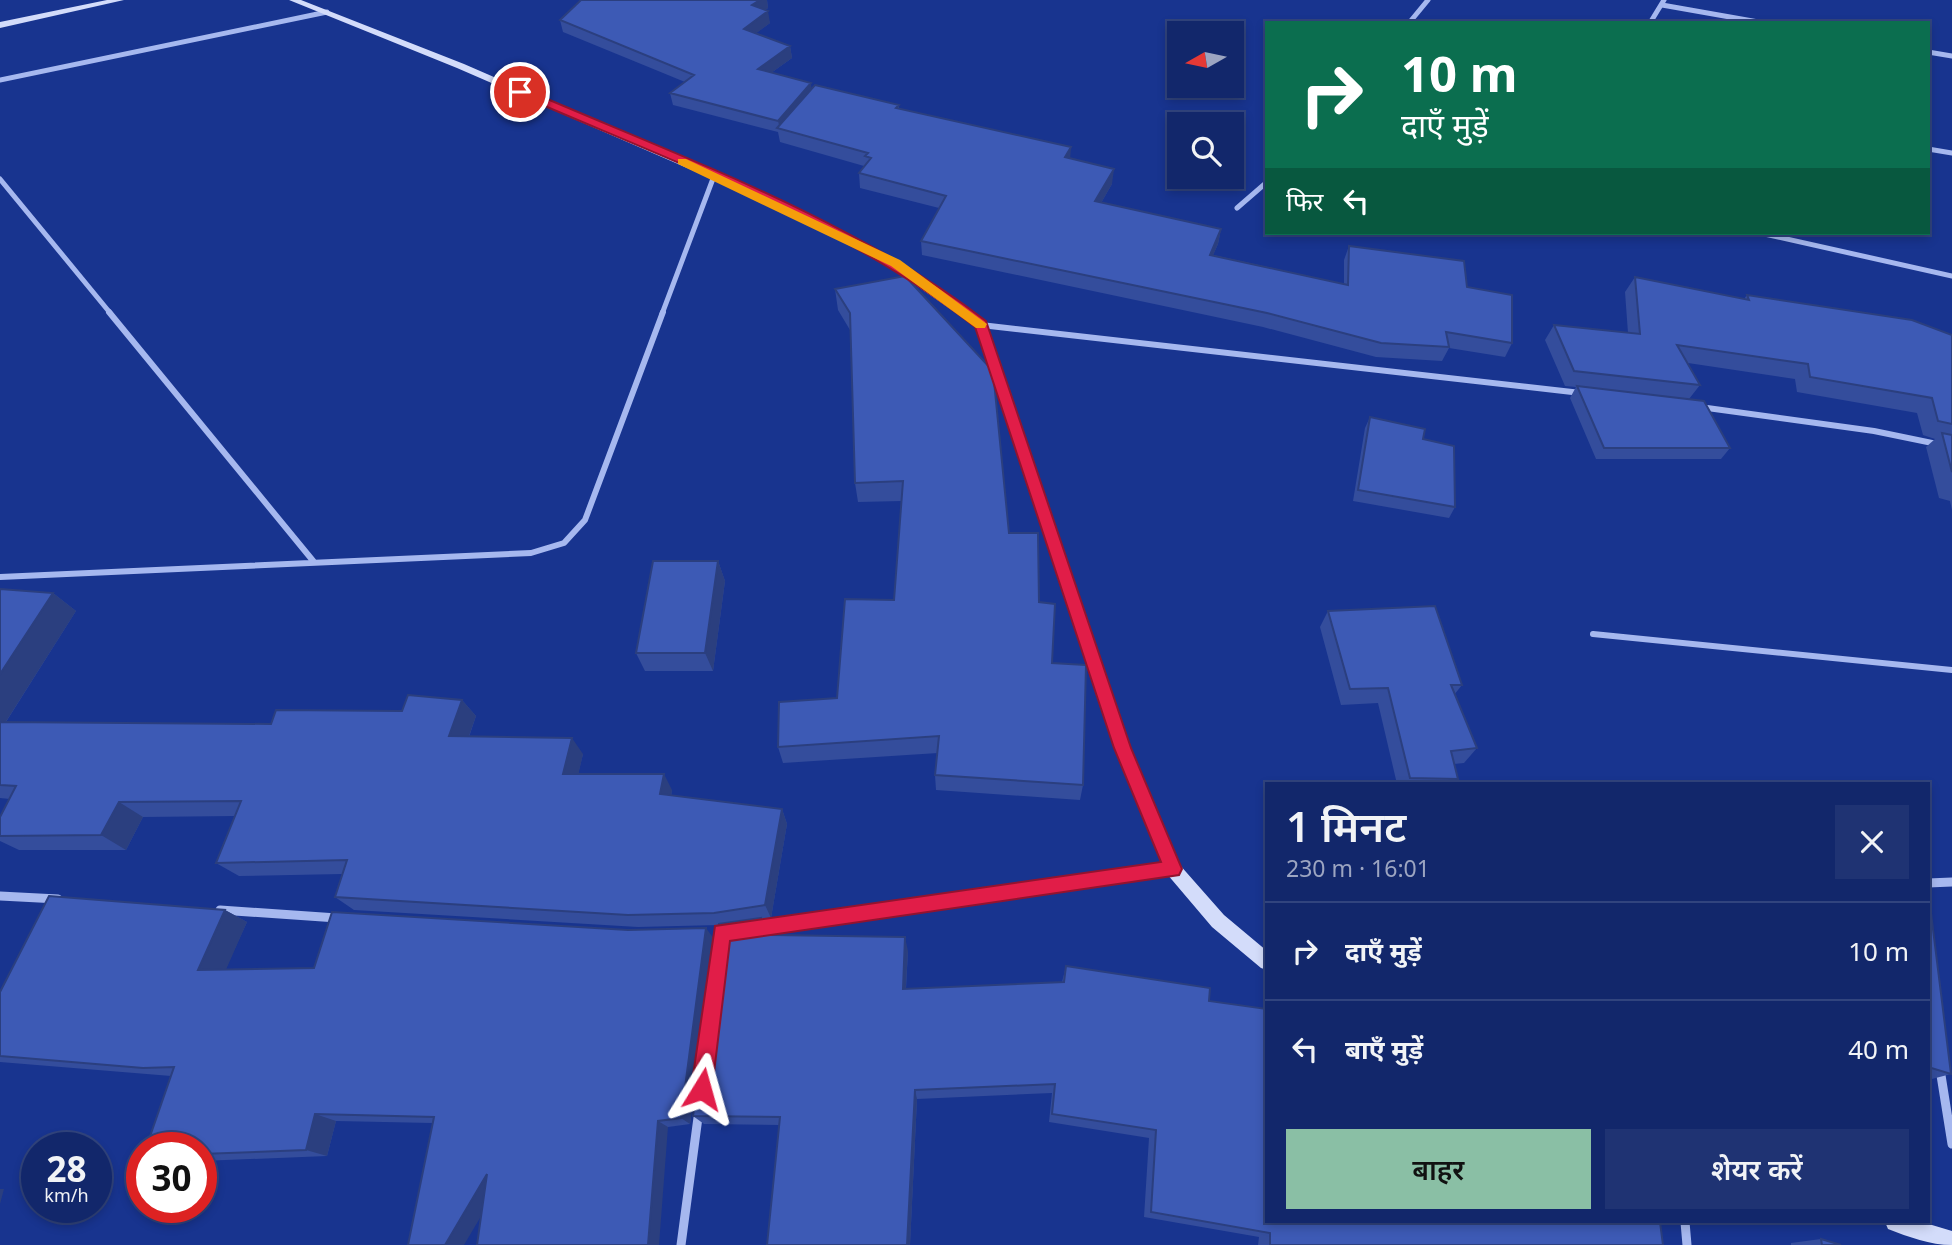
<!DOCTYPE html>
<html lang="hi">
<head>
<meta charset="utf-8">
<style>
  :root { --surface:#12276b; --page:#1f3373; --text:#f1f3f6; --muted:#9ca5c1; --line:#31447e; --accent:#8abfa5 }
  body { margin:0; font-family:"Noto Sans","Noto Sans Devanagari",sans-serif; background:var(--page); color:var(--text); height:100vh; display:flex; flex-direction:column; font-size:26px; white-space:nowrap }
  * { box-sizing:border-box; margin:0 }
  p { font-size:23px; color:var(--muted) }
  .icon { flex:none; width:38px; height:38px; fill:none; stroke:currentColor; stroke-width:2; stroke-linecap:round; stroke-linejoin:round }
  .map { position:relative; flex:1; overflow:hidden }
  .drawer { position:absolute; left:1265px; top:782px; width:665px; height:441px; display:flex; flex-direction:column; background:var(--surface); border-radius:0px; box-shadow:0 4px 10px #0003,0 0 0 2px var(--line) }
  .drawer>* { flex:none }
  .guide { position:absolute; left:1265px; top:21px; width:665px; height:214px; border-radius:0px; box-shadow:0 4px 10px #0003,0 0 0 2px var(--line); background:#0b6e4f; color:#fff; overflow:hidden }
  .needle { width:46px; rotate:261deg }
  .buttons { position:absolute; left:1167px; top:21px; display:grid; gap:14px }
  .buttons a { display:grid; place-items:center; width:77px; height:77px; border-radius:0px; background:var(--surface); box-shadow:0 4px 10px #0003,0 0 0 2px var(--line); font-size:35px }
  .speed { position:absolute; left:21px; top:1132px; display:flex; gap:14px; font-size:35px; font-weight:700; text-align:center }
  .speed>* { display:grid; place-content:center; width:91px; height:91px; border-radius:50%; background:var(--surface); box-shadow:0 4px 10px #0003,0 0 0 2px var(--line); line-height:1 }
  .speed small { font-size:18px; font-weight:400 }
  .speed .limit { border:10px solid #d22; background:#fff; color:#111 }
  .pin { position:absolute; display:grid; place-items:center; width:60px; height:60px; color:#fff; margin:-30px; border:4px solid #fff; border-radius:50%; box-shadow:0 2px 7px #0007 }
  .me { position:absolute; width:77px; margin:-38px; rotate:8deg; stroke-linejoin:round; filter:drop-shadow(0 0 5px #0008) }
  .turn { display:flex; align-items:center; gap:24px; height:147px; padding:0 21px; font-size:32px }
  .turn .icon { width:91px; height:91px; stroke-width:2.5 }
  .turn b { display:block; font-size:49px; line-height:60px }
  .then { display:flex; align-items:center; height:66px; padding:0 21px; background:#0003; gap:14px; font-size:26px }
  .round { display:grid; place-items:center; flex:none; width:74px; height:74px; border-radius:0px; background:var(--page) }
  .head { display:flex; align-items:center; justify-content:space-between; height:119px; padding:0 21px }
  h1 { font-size:42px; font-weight:600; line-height:52px }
  .cta { display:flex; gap:14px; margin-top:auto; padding:14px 21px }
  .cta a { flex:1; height:80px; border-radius:0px; background:var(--accent); color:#111; font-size:28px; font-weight:600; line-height:80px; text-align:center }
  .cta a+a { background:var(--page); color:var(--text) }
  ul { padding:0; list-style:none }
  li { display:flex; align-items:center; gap:21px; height:98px; padding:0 21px; border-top:2px solid var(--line) }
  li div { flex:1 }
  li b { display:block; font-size:26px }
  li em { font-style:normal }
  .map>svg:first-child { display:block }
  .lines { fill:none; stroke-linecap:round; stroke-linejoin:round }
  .street-far2 { stroke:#a6b8ef; stroke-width:5 }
  .street-far1 { stroke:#a6b8ef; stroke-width:6 }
  .street { stroke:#a6b8ef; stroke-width:9 }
  .secondary { fill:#d3dcfa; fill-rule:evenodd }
  .wall { fill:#344d9c }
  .shaded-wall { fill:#2b3f7f }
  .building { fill:#3d5ab5; stroke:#2b3f7f; stroke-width:2 }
  .route { fill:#e11d48; stroke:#92132f; stroke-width:2 }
  .slow { fill:#f59e0b }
</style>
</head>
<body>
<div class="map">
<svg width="1952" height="1245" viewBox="0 0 1952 1245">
  <rect width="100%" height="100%" fill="#18348f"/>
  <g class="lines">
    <path class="street-far2" d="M1662,5l102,18
      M1409,23l19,-23
      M1650,23l14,-23
      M1928,52l24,4
      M0,80l327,-68
      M1928,149l24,4
      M0,179l111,135
      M1237,208l30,-26
      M1760,233l192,43
      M662,314l52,-138"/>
    <path class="street-far1" d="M109,312l205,250
      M981,325l600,68
      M1700,407l174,24 78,16
      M0,577l531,-24 33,-10 21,-23 78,-208
      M1593,634l359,36"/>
    <path class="street" d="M1928,883l24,-1
      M0,896l58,3
      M220,910l117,8
      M758,927l414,-58
      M1940,1069l12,75
      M1685,1222l2,23
      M681,1245l18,-135"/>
    <path class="secondary" d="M107,0h17l-124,28v-6z
      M289,0h12l163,64 304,132 90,44 44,25 83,57 146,426 48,116 45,51 43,36v19l-6,-2 -49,-41 -45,-53 -52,-126 -139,-421 -82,-57 -43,-25 -90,-45 -304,-132z
      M1885,1222h37l30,9v14c-22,0 -43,-8 -64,-16z"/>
  </g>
  <path class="wall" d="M581,0h186l1,8 -3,2 5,13 -14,10 34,13 2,12 -21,15 41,15 87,17v4l171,49 42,26 -11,19 120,26 -3,15 -5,11 131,29v-24l5,-14 118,41 45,56 -7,14 -56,-9 -7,13 -66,-4 -113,-30 -341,-72 -1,-14 18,-33 -79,-20 -1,-15 5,-7 -84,-24 -2,-10 -105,-27 -3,-12 15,-11 -122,-50 -3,-12z
    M1635,277l109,22 3,-4 205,40v175l-2,-9 -11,-3 -13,-51 9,-8 -12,-4 -6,-22 -120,-21 -2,-13 -107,-16 12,22 -11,14 41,49 -9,11h-125l-26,-61 6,-11 -11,-1 -20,-46 9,-15 74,8 -3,-41z
    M835,289l174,244 30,69 13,61 31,122 -3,15 -144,-10 -1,-15 3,-22 -155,10 -5,-16 59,-49 57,-98 8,-99 -44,1 -3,-19 -5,-153 -12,-20z
    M1370,417l53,22 32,68 -6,11 -96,-17 12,-73z
    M718,561l7,20 -12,90h-68l-9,-18z
    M0,589l53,4 23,18 -70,111 265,2 131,-13 60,-11 14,16 -7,21 114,17 -5,20 94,16 -1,6 111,13 5,15 -16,94 -9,1 4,8h7l4,8 131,16 -2,38 156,-7 4,-16 143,35 58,221 396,23h-405l1,-8 -115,-20 5,-79 -100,-16 3,-29 -135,6 -7,146h-143l13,-120 -76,-1 -11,-8 26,-191 -81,2 -284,-17 -19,-13 7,-23 -103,2 -23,-13 19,-47 -92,1 -17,33h-107l-19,-9v-24l10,-18 -10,-1z
    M1328,611l134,74 -8,10 23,53 -13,15 -10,1 4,15 -5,5h-56l-19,-81 -37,2 -21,-78z
    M1928,889l23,185 -23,6z
    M225,910l22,12 -22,48 89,-2 400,-29 -24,185 -22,3 -187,89 -49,-93 -96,-2 -9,35 -126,5v-13l-30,-72 -171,-14v-70z
    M1821,1239l20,6h-50v-2z"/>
  <path class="shaded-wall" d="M760,0h7l1,8 -14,9 -2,-12z
    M768,11l2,12 -24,18 -2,-12z
    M790,46l2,12 -32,23 -2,-12z
    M811,83l1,12 -32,34 -2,-8z
    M1071,147l-1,14 -5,-4z
    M1114,169l-2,15 -18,31 1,-14z
    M1221,229l-3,15 -11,25 3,-14z
    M718,561l7,20 -12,90 -8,-18z
    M53,593l23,18 -76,120v-57z
    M462,700l14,16 -13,37 -14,-17z
    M572,738l11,16 -8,35 -12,-15z
    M664,774l8,16 -3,19 -9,-15z
    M119,802l24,15 -17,33 -25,-15z
    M782,809l5,15 -16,94 -6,-13z
    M225,910l22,12 -26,59 -23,-11z
    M761,918l8,15 -9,-6z
    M706,928l8,11 -24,185 -9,-6z
    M905,937l3,14 -3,50 -2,-12z
    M915,1090l2,9 -7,146h-3z
    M315,1114l21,7 -9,35 -21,-6z
    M658,1121l10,6 -9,118h-11z
    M487,1174l16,5 -39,66h-19z
    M0,1189h4l-4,15z"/>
  <path class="building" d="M581,0h179l-8,5 16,6 -24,18 46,17 -32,23 53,14 -33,38 -108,-28 24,-18 -134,-55z
    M815,85l84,20 -3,3 175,39 -6,10 49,12 -19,32 126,28 -11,26 138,30 1,-39 115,15 3,26 45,8v48l-66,-11 3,15 -68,-4 -114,-30 -346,-72 25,-45 -87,-23 12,-15 -6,-2 3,-3 -91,-25z
    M905,276l88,95 16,162h29l1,69 16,2 -3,59 34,2 -3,120 -148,-10 4,-39 -161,11 1,-45 58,-4 8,-99 49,1 9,-119 -48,2 -5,-170 -15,-24z
    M1635,277l114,23 -2,-5 165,25 40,15v89l-14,-3 -6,-23 -122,-21 -2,-13 -131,-19 23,40 -126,-14 -20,-46 86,9z
    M1577,386l127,15 26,47h-126z
    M1370,417l55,12 -2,10 31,7 1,61 -97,-17z
    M1942,433l10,2v37z
    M653,561h65l-13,92h-69z
    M0,589l53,4 -53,81z
    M1435,606l27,79h-11l26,63 -26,3 7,28 -48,-1 -22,-90 -38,1 -22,-78z
    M408,695l54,5 -13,36 123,2 -9,36h101l-4,20 122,15 -17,96 -51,8 -86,2 -293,-18 12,-37 -131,3 25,-62 -122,1 -18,33 -101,1v-19l16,-31 -16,-1v-63l271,2 5,-14 126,1z
    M1928,889l23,185 -23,-7z
    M49,896l176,14 -27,60 116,-2 18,-56 296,18 78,-2 -25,190 -23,3 -10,124h-171l10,-71 -42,71h-37l26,-128 -119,-3 -9,36 -105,4v-6h-55l28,-81 -31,1 -143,-12v-64z
    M761,918l-1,9h13l-1,8 133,2 -2,52 161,-7 2,-16 144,22 -1,13 58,8v213h393l3,23h-393v-12l-119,-21 5,-82 -104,-16 3,-30 -140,6 -8,155h-140l13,-128 -87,-1 26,-192z
    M1821,1239l20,6h-19z"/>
  <path class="route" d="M517,89h7c154,67 329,129 462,232l145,427 51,121 -3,6 -449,66 -18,148 -3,7 -7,3 -8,-3 -3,-7 24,-163 446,-64 -47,-114 -139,-421c-131,-104 -305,-166 -458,-233z"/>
  <path class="slow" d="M678,159h8l214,101 87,64 -2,4h-9l-85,-62 -213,-102z"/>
</svg>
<div class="buttons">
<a><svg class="needle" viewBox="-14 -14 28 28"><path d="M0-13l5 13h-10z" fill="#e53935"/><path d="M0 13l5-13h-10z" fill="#9ca5c1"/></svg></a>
<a><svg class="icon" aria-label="search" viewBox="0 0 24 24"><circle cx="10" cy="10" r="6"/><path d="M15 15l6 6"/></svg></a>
</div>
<div class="speed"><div>28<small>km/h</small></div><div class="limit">30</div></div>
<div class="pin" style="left:520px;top:92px;background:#d93025"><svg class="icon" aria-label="arrive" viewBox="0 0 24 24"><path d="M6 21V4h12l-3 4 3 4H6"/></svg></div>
<svg class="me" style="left:702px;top:1089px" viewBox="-20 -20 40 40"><path d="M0-17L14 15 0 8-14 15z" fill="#e11d48" stroke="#fff" stroke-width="4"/></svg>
<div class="guide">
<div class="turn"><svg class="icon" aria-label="right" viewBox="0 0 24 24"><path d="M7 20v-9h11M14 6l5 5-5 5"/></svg><div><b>10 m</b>दाएँ मुड़ें</div></div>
<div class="then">फिर<svg class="icon" aria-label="left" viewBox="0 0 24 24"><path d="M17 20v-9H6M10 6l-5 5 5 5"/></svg></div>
</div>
<section class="drawer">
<div class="head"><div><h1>1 मिनट</h1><p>230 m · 16:01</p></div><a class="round"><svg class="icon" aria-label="close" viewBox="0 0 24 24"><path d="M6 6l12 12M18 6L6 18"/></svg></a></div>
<ul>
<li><svg class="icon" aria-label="right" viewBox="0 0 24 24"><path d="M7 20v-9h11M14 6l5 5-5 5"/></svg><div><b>दाएँ मुड़ें</b></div><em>10 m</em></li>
<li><svg class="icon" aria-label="left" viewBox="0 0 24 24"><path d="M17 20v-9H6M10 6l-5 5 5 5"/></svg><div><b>बाएँ मुड़ें</b></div><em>40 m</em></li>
</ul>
<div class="cta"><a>बाहर</a><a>शेयर करें</a></div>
</section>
</div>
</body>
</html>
